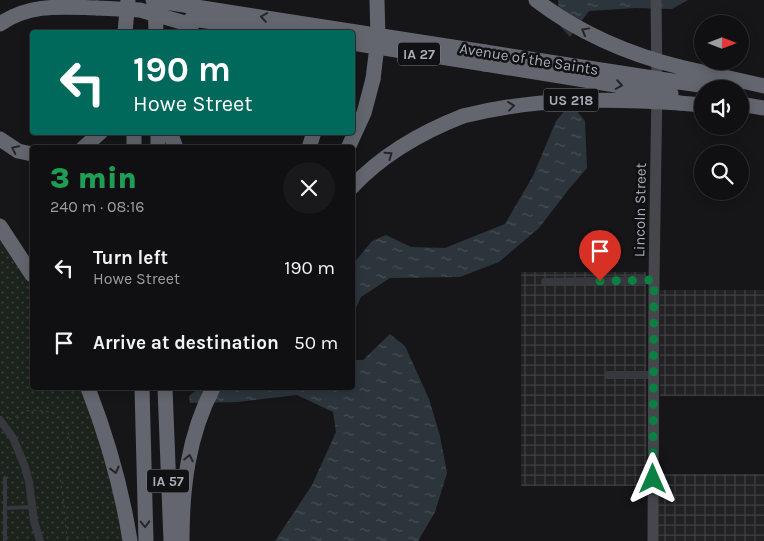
<!DOCTYPE html>
<html lang="en">
<head>
<meta charset="utf-8">
<style>
  :root { --surface:#101012; --page:#19191b; --text:#f1f3f6; --muted:#9c9d9f; --line:#303032 }
  body { margin:0; font-family:Karla,sans-serif; background:var(--page); color:var(--text); height:100vh; display:flex; flex-direction:column; font-size:19px; white-space:nowrap }
  * { box-sizing:border-box; margin:0 }
  p { font-size:16px; color:var(--muted) }
  .icon { flex:none; width:28px; height:28px; fill:none; stroke:currentColor; stroke-width:2; stroke-linecap:round; stroke-linejoin:round }
  .map { position:relative; flex:1; overflow:hidden }
  .sheet { position:absolute; left:30px; top:145px; width:325px; height:245px; display:flex; flex-direction:column; background:var(--surface); border-radius:5px; box-shadow:0 2px 12px #0003,0 0 0 1px var(--line) }
  .sheet>* { flex:none }
  .top-card { position:absolute; left:30px; top:30px; width:325px; height:105px; border-radius:5px; box-shadow:0 2px 12px #0003,0 0 0 1px var(--line); background:#00695c; color:#fff; overflow:hidden }
  .needle { width:32px; rotate:90deg }
  .tools { position:absolute; left:694px; top:15px; display:grid; gap:10px }
  .tools a { display:grid; place-items:center; width:55px; height:55px; border-radius:50%; background:var(--surface); box-shadow:0 2px 12px #0003,0 0 0 1px var(--line); font-size:25px }
  .pin { position:absolute; display:grid; place-items:center; width:42px; height:42px; color:#fff; margin:-51px -21px; border-radius:50% 50% 50% 0; rotate:-45deg; box-shadow:0 0 5px #0007 }
  .pin .icon { rotate:45deg }
  .me { position:absolute; width:55px; margin:-28px; rotate:0deg; stroke-linejoin:round; filter:drop-shadow(0 0 4px #0008) }
  .turn { display:flex; align-items:center; gap:18px; height:105px; padding:0 20px; font-size:22px }
  .turn .icon { width:65px; height:65px; stroke-width:2.5 }
  .turn b { display:block; font-size:35px; line-height:42px }
  .round { display:grid; place-items:center; flex:none; width:52px; height:52px; border-radius:26px; background:var(--page) }
  .overview { display:flex; align-items:center; justify-content:space-between; height:85px; padding:0 20px }
  h1 { font-size:30px; font-weight:800; line-height:38px; color:#1e9e55 }
  ul { padding:0; list-style:none }
  li { display:flex; align-items:center; gap:15px; height:75px; padding:0 20px }
  li div { flex:1 }
  li b { display:block; font-size:19px }
  li em { font-style:normal }
  .map>svg:first-child { display:block }
  .industrial { fill:url(#industrial-grid) }
  .park { fill:url(#park-dots) }
  .water { fill:url(#water-ripples) }
  .lines { fill:none; stroke-linecap:round; stroke-linejoin:round }
  .path { stroke:#3d3f44; stroke-width:1; stroke-dasharray:2.5 4; stroke-linecap:butt }
  .lane { stroke:#37383d; stroke-width:4 }
  .street { stroke:#37383d; stroke-width:8 }
  .secondary { stroke:#45474d; stroke-width:11 }
  .highway { stroke:#63666e; stroke-width:15 }
  .highway-bridge { stroke:#63666e; stroke-width:15 }
  .oneway { stroke:#26262a }
  .route { stroke:#0b8043; stroke-width:9; stroke-dasharray:0 16.2 }
  .labels { text-anchor:middle; dominant-baseline:central; stroke-width:5; stroke-linejoin:round; paint-order:stroke }
  .shield { fill:#111113; stroke:#7b7e86; stroke-width:1 }
  .shield-label { font-size:14px; font-weight:bold; fill:#a8adb8 }
  .street-label { font-size:15px; fill:#a8adb8; stroke:#111113 }
</style>
</head>
<body>
<div class="map">
<svg width="764" height="541" viewBox="0 0 764 541">
  <defs>
    <pattern id="industrial-grid" width="8" height="8" patternUnits="userSpaceOnUse" patternTransform="scale(1.25)"><rect width="8" height="8" fill="#222225"/><path d="M0 4h8M4 0v8" fill="none" stroke="#3f3f43"/></pattern>
    <pattern id="park-dots" width="8" height="8" patternUnits="userSpaceOnUse" patternTransform="scale(1.25)"><rect width="8" height="8" fill="#1c231d"/><path d="M2 2h.1M6 6h.1" fill="none" stroke="#3a403c" stroke-width="1.8" stroke-linecap="round"/></pattern>
    <pattern id="water-ripples" width="26" height="14" patternUnits="userSpaceOnUse" patternTransform="scale(1.25)"><rect width="26" height="14" fill="#2c353c"/><path d="M2 4q2-2 4 0t4 0M15 11q2-2 4 0t4 0" fill="none" stroke="#485056"/></pattern>
  </defs>
  <rect width="100%" height="100%" fill="#161618"/>
  <path class="industrial" d="M521,272h125l1,214h-126z
    M660,290h104v106h-104z
    M658,474h106v67h-106z"/>
  <path class="park" d="M0,238l20,28 12,23v99h49l28,83 14,70h-123z"/>
  <path class="water" d="M558,0h130l-16,9 -36,-1 -47,3 -19,26 -10,-11z
    M567,108l9,2 9,11 2,47 -18,21 -30,39 -40,34 -39,15 -70,1 -29,19 -8,17v-50l19,-23 14,-6 25,12 34,1 60,-24 28,-48 23,-55z
    M390,334l15,12 24,53 11,37 7,37 -12,39 -17,29h-143l37,-56 24,-53 -3,-20 -36,-17 -59,7 -48,1 -1,-7 10,-8h153l1,-28h10z"/>
  <g class="lines">
    <path class="path" d="M9,419c7,-1 12,-7 18,-8 5,-2 11,0 16,0 22,1 26,22 29,40l-13,16v5l5,32 3,37"/>
    <path class="lane" d="M5,478v63
      M5,508l27,-1"/>
    <path class="street" d="M545,282l109,-2
      M608,375h46
      M0,420l13,18 12,29 4,15 5,39 6,20"/>
    <path class="secondary" d="M653,541l1,-261 3,-194 -1,-86"/>
    <path class="highway" d="M155,2l1,30
      M178,2l12,4 295,46
      M191,19l96,13
      M0,24c30,-21 62,-17 97,-16
      M125,32l3,-32
      M352,43l133,21
      M680,67l84,19
      M679,82l49,7
      M679,103l23,2
      M740,104l24,4
      M134,132v16
      M158,132v16
      M170,132l6,16
      M0,139l18,12 14,3
      M83,148l18,-16
      M309,148l5,-16
      M348,148l16,-35 9,-34
      M352,187c31,-33 70,-55 111,-71
      M0,226l32,49
      M88,388c19,49 34,101 42,153
      M142,388l4,153
      M165,388l6,153
      M182,541c0,-53 6,-105 31,-153"/>
    <path class="highway-bridge" d="M153,0l37,6
      M536,0c43,33 92,54 144,67
      M97,8l43,2 52,15
      M485,52l194,30
      M485,64l186,30
      M373,79l5,-41 -1,-37
      M463,116c72,-18 143,-18 216,-13"/>
  </g>
  <defs><path id="oneway-chevron" d="M-2-3.5L2.5 0L-2 3.5" fill="none" stroke-width="1.6" stroke-linecap="round" stroke-linejoin="round" transform="scale(1.25)"/></defs>
  <g class="oneway">
    <use href="#oneway-chevron" transform="translate(264 17) rotate(-171)"/>
    <use href="#oneway-chevron" transform="translate(585 31) rotate(-151)"/>
    <use href="#oneway-chevron" transform="translate(619 85) rotate(9)"/>
    <use href="#oneway-chevron" transform="translate(511 106) rotate(-7)"/>
    <use href="#oneway-chevron" transform="translate(15 149) rotate(-154)"/>
    <use href="#oneway-chevron" transform="translate(389 155) rotate(-35)"/>
    <use href="#oneway-chevron" transform="translate(189 458) rotate(-78)"/>
    <use href="#oneway-chevron" transform="translate(115 470) rotate(76)"/>
    <use href="#oneway-chevron" transform="translate(145 524) rotate(88)"/>
  </g>
  <g class="lines">
    <path class="route" d="M600,281l54,-1 -1,199"/>
  </g>
  <g class="labels">
    <g class="shield">
      <rect x="398" y="42.5" width="42" height="23" rx="4"/>
      <rect x="543.5" y="88.5" width="55" height="23" rx="4"/>
      <rect x="147" y="469.5" width="42" height="23" rx="4"/>
    </g>
    <g class="shield-label">
      <text x="419" y="54">IA 27</text>
      <text x="571" y="100">US 218</text>
      <text x="168" y="481">IA 57</text>
    </g>
    <g class="street-label">
      <text transform="translate(529 59) rotate(9)">Avenue of the Saints</text>
      <text transform="translate(640 210) rotate(-89)">Lincoln Street</text>
    </g>
  </g>
</svg>
<div class="tools">
<a><svg class="needle" viewBox="-14 -14 28 28"><path d="M0-13l5 13h-10z" fill="#e53935"/><path d="M0 13l5-13h-10z" fill="#9c9d9f"/></svg></a>
<a><svg class="icon" aria-label="sound" viewBox="0 0 24 24"><path d="M4 9h4l5-4v14l-5-4H4zM17 9q2 3 0 6"/></svg></a>
<a><svg class="icon" aria-label="search" viewBox="0 0 24 24"><circle cx="10" cy="10" r="6"/><path d="M15 15l6 6"/></svg></a>
</div>
<div class="pin" style="left:600px;top:281px;background:#d93025"><svg class="icon" aria-label="arrive" viewBox="0 0 24 24"><path d="M6 21V4h12l-3 4 3 4H6"/></svg></div>
<svg class="me" style="left:653px;top:479px" viewBox="-20 -20 40 40"><path d="M0-17L14 15 0 8-14 15z" fill="#0b8043" stroke="#fff" stroke-width="4"/></svg>
<div class="top-card">
<div class="turn"><svg class="icon" aria-label="left" viewBox="0 0 24 24"><path d="M17 20v-9H6M10 6l-5 5 5 5"/></svg><div><b>190 m</b>Howe Street</div></div>
</div>
<section class="sheet">
<div class="overview"><div><h1>3 min</h1><p>240 m · 08:16</p></div><a class="round"><svg class="icon" aria-label="close" viewBox="0 0 24 24"><path d="M6 6l12 12M18 6L6 18"/></svg></a></div>
<ul>
<li><svg class="icon" aria-label="left" viewBox="0 0 24 24"><path d="M17 20v-9H6M10 6l-5 5 5 5"/></svg><div><b>Turn left</b><p>Howe Street</p></div><em>190 m</em></li>
<li><svg class="icon" aria-label="arrive" viewBox="0 0 24 24"><path d="M6 21V4h12l-3 4 3 4H6"/></svg><div><b>Arrive at destination</b></div><em>50 m</em></li>
</ul>
</section>
</div>
</body>
</html>
